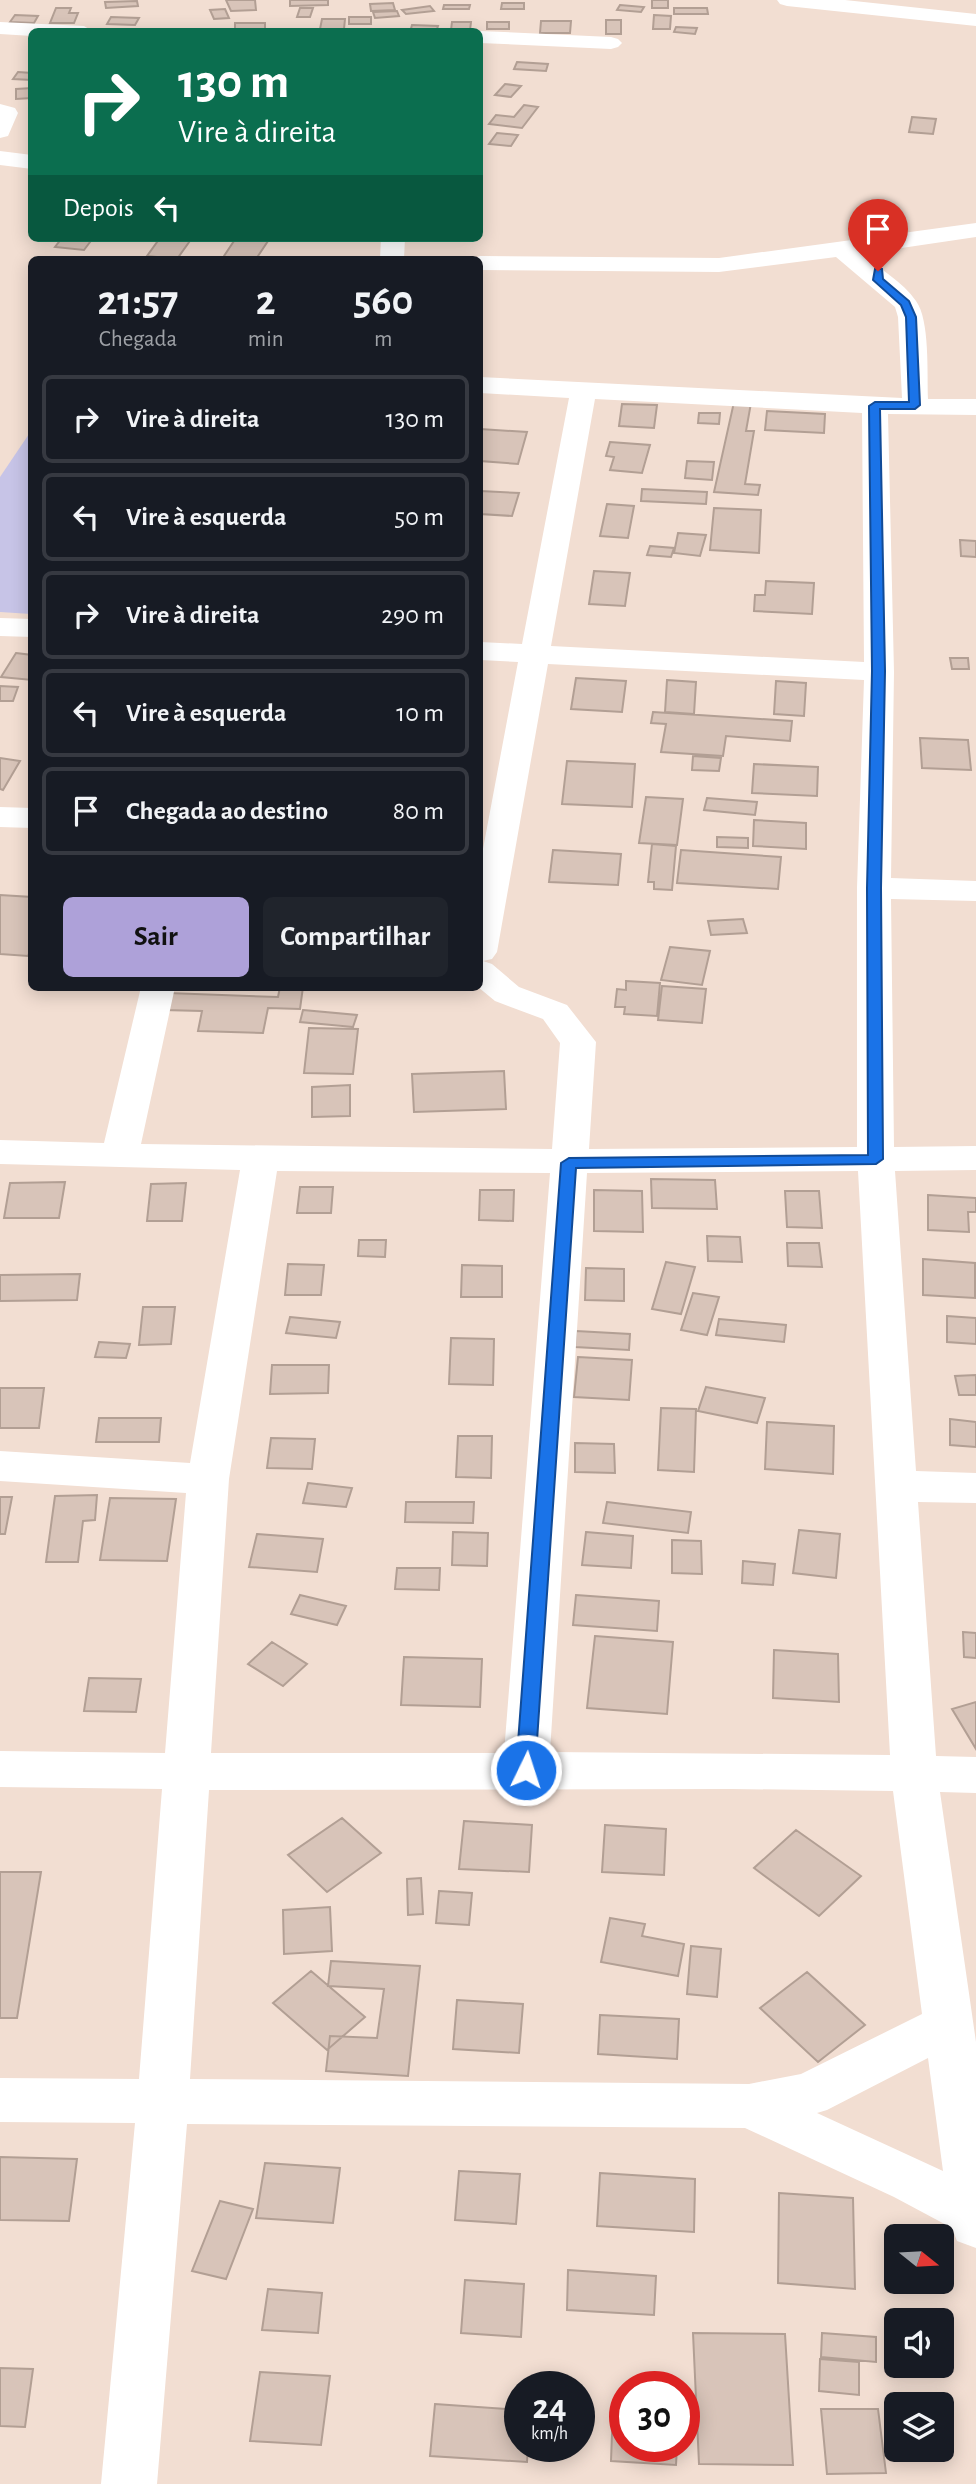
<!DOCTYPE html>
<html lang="pt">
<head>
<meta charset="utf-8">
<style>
  :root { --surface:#171b24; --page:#20242c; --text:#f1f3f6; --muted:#9ea1a6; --line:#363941; --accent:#aea1d9 }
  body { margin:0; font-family:"Alegreya Sans",sans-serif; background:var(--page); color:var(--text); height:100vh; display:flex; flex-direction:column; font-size:26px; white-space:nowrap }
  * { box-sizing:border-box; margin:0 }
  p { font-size:23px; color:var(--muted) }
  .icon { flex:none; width:38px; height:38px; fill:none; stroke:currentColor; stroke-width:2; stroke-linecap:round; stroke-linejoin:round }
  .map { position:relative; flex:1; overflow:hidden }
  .side { position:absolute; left:28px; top:256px; width:455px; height:735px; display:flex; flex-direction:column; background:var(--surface); border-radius:10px; box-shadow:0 4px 18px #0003 }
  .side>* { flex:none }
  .hud { position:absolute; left:28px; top:28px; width:455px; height:214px; border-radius:10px; box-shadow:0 4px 18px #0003; background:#0b6e4f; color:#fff; overflow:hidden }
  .needle { width:46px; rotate:108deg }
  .buttons { position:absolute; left:884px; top:2224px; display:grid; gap:14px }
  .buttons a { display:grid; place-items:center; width:70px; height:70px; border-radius:10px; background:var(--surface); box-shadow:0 4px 18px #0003; font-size:35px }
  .speed { position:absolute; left:504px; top:2371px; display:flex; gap:14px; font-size:35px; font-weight:700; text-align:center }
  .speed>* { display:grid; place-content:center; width:91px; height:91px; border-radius:50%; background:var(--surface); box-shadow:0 4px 18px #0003; line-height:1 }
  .speed small { font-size:18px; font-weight:400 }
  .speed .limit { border:10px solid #d22; background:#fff; color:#111 }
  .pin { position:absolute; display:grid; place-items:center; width:60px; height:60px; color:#fff; margin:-72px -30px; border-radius:50% 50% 50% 0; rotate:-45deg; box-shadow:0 0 7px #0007 }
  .pin .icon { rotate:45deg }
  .me { position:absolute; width:77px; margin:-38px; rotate:4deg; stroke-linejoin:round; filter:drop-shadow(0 0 5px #0008) }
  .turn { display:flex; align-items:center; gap:24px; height:147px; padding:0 35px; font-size:32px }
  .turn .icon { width:91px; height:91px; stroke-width:2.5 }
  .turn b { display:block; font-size:49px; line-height:60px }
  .then { display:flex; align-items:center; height:66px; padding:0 35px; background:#0003; gap:14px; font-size:26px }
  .eta { display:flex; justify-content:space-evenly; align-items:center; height:119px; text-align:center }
  .eta b { font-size:42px; font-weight:600; line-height:49px }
  .action { display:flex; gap:14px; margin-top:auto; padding:14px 35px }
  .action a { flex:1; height:80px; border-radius:10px; background:var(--accent); color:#111; font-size:28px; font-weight:600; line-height:80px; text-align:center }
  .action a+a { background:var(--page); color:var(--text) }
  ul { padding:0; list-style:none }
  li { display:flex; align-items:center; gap:21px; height:88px; margin:0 14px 10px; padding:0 21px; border:4px solid var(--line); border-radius:10px }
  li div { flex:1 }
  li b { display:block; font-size:26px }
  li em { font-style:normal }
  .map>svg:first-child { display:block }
  .green { fill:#c7c4e7 }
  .building { fill:#d8c4b9; stroke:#b29f94; stroke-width:2 }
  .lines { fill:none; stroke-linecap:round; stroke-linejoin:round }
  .minor { fill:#fff; fill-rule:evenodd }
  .route { fill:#1a73e8; stroke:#114b97; stroke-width:2 }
</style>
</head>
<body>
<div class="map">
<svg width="976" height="2484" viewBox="0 0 976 2484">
  <rect width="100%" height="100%" fill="#f2ded2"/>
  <path class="green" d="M31,431v183l-31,-2v-135z"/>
  <path class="building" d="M226,0h29l1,10 -25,1z
    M290,0h38v5l-38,1z
    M652,0h16v8h-16z
    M137,1l1,5 -32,2 -1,-6z
    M393,3l2,7 -24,1 -1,-7z
    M502,3h22v6h-23z
    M444,5h26l-1,4h-26z
    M620,5l24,2 -3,5 -24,-2z
    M430,6l4,5 -28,3 -4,-4z
    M56,8h15l-2,5h9l-4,10h-24z
    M300,8h13l-3,9h-13z
    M674,8h33l1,6h-34z
    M225,9l4,9 -15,1 -4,-9z
    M397,11l2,5 -24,2 -2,-6z
    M15,15l23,1 -4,7 -24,-1z
    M654,15l17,1 -1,13h-17z
    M111,17l28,1 -4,7 -28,-1z
    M349,17h22v7h-22z
    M322,19h23l-1,10h-24z
    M606,20h15v14h-15z
    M541,21h30l-1,12h-30z
    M452,22h19l-1,8h-19z
    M487,22h22v7h-22z
    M235,23h30v9h-30z
    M412,25l26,1 -2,6h-26z
    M676,27l21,1 -2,6 -21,-2z
    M517,62l31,2 -2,7 -32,-2z
    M18,72l14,1v7l-19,-1z
    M505,84l16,2 -10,11 -16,-2z
    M32,88v10l-16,1v-10z
    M524,105l14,2 -16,21 -33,-4 7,-9 18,2z
    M912,117l24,2 -3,15 -24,-2z
    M497,133l21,2 -7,11 -22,-2z
    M62,238h31l-9,12 -29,-3z
    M160,238h32l-15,21 -30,-3z
    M236,238h34l-14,21h-34z
    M734,402l17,1 -5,28h8l-9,53 15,1 -2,10 -44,-3z
    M622,404l35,1 -3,23 -35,-2z
    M767,411l58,3 -1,19 -59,-3z
    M699,413h21l-1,11 -21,-1z
    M480,429l47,3 -9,32 -38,-3z
    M610,442l40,3 -8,28 -32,-3 4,-13 -8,-1z
    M687,461l27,1 -2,18 -27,-2z
    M642,489l65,3 -1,12 -65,-3z
    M480,491l39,2 -7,23 -32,-2z
    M607,504l27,2 -6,32 -28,-2z
    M714,508l47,2 -2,43 -49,-3z
    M678,533l28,2 -6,21 -26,-3z
    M960,540l16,1v16l-15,-1z
    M650,546l24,2 -3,9 -24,-2z
    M594,571l36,2 -5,33 -36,-2z
    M766,581l48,2 -2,31 -58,-3 1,-16h10z
    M16,653l16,2v25l-31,-3z
    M950,658h18l1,11h-17z
    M576,678l50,3 -4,31 -51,-3z
    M667,680l29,2 -2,32 -29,-2z
    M776,681l30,2 -2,33 -30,-2z
    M0,686l18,1 -5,14h-13z
    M653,712l139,9 -2,20 -64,-5 -3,20 -62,-4 5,-28 -15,-1z
    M920,738l48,2 3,30 -49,-2z
    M693,756l28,2 -2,13 -27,-1z
    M0,758l20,3 -17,29 -3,-1z
    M567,761l68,3 -3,43 -70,-3z
    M754,764l64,3 -1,29 -65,-3z
    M646,797l37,2 -6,46 -38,-2z
    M707,798l50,4 -2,13 -51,-5z
    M754,820l52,3v26l-53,-3z
    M717,837l31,1v10l-31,-1z
    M652,844l24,2 -4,44 -18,-1v-7h-6z
    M553,850l68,4 -3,31 -69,-3z
    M681,850l100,7 -3,32 -101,-6z
    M0,895l32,2v49l-4,10 -28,-2z
    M743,919l4,14 -36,2 -3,-14z
    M670,947l40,4 -8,34 -41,-5z
    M626,981l34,2 -3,33 -33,-2 1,-7h-10l2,-18 9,1z
    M662,986l44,3 -4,34 -44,-3z
    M280,987h23l-3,22 -32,-1 -5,25 -65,-2 4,-20 -38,-1 4,-17 110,4z
    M303,1010l54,5 -4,12 -53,-5z
    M309,1028l49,1 -5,45 -49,-1z
    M504,1071l2,38 -92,3 -2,-38z
    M350,1085v31l-38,1v-30z
    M651,1179l64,1 2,29 -65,-1z
    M65,1182l-6,36h-55l6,-35z
    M186,1183l-4,38h-35l4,-37z
    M300,1187h33l-2,26h-34z
    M480,1190h34l-1,31 -34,-1z
    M594,1190l48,1 1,41 -49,-1z
    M785,1191h34l3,37 -35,-1z
    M928,1195l48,3v14h-8l1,20 -41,-2z
    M707,1236l33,1 2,25 -34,-1z
    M359,1240h27l-1,17 -27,-1z
    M787,1243h32l3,24 -34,-1z
    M923,1259l52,4v35l-52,-3z
    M666,1262l29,5 -14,47 -29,-5z
    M288,1264l36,1 -3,30h-36z
    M462,1265l40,1v31h-41z
    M586,1268l38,1v32l-39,-1z
    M80,1274l-3,26 -77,1v-26z
    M693,1293l26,4 -12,38 -26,-5z
    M143,1307h32l-4,37 -32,1z
    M947,1316l29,2v26l-29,-2z
    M290,1317l50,5 -4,16 -50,-5z
    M719,1319l67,6 -2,17 -68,-7z
    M576,1331l54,3 -1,16 -54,-3z
    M451,1338l43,1 -1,46 -44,-1z
    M99,1342l31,2 -4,14 -31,-1z
    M578,1357l54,3 -3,40 -55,-3z
    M272,1365h57l-1,28 -58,1z
    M976,1375v20h-17l-4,-19z
    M706,1387l59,11 -8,25 -59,-12z
    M0,1388h44l-5,40h-39z
    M661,1408l35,1 -2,63 -36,-2z
    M99,1418h62l-2,24h-63z
    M950,1419l26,3v25l-26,-2z
    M767,1422l67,4 -1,48 -68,-5z
    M458,1436h34l-1,42 -35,-1z
    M271,1438l44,1 -3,30 -45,-1z
    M575,1443l39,1 1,29 -40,-1z
    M308,1483l44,5 -6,19 -43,-4z
    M97,1495l-2,25 -12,1 -5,41h-32l9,-66z
    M0,1497h12l-7,37h-5z
    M110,1498l66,1 -9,62 -67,-1z
    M406,1502h68l-1,21 -68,-1z
    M607,1502l84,10 -3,21 -85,-10z
    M799,1530l41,4 -4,44 -43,-5z
    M453,1532l35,1 -1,33 -35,-1z
    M586,1532l47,4 -2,32 -49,-3z
    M257,1534l66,5 -6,33 -68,-5z
    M672,1540l29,1 1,33 -30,-1z
    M743,1561l32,3 -2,21 -31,-2z
    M397,1568h43l-1,22 -44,-1z
    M300,1595l46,11 -9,19 -46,-11z
    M576,1595l83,6 -2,30 -84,-6z
    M963,1632l13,1v25l-12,-1z
    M595,1636l78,6 -6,72 -80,-6z
    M272,1642l35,22 -24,22 -35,-22z
    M774,1650l64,4 1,48 -66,-4z
    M404,1657l78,2 -2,48 -79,-2z
    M89,1678l52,1 -5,33 -52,-1z
    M976,1702v47l-24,-40z
    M342,1818l39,35 -54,39 -39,-37z
    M464,1821l68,4 -3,47 -70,-3z
    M605,1825l61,4 -2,46 -62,-3z
    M796,1830l65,46 -42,40 -65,-48z
    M0,1872h41l-24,146h-17z
    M421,1878l2,36 -15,1 -1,-36z
    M439,1891l33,2 -3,32 -33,-2z
    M330,1907l2,44 -48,3 -1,-44z
    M610,1918l35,6 -3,12 42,8 -6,32 -77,-14z
    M691,1946l30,3 -4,48 -30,-3z
    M331,1961l89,5 -12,110 -82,-5 4,-35 47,2 7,-49 -56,-3z
    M311,1971l54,46 -38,33 -54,-47z
    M807,1972l58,53 -47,37 -58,-54z
    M457,2000l66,4 -4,49 -66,-4z
    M600,2015l79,4 -2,40 -79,-5z
    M0,2157l77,2 -8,62 -69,-1z
    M265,2163l75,5 -7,55 -77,-5z
    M459,2171l61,3 -4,50 -61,-4z
    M600,2173l95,6 -1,53 -97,-6z
    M779,2193l74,5 2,91 -77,-6z
    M220,2201l33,8 -27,70 -34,-8z
    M568,2270l88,6 -2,39 -87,-5z
    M465,2280l59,4 -3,53 -60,-4z
    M268,2289l54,4 -4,40 -56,-3z
    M693,2333l92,1 8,131 -94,-1z
    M822,2333l54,4v25l-55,-5z
    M820,2359l39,3v33l-40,-4z
    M0,2368l33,1 -8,58 -25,-1z
    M260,2372l70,4 -9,69 -71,-4z
    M435,2404l85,6v36h8l-1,16 -97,-6z
    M613,2406h12v40h52l-1,19 -65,-4z
    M821,2409h57l8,64 -59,1z"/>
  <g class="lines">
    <path class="minor" d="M777,0h68l131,14v12l-189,-20 -7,-2z
      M0,22l84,4 10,6h-62v4l-32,-2z
      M480,31l131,6 7,2 4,4 -4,4 -7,2 -131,-6v-11h-3z
      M0,104l15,4 3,5 -10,23 -8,2z
      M0,151l32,4v14l-32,-4z
      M976,223v14l-115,17c18,14 42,28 55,47 14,19 11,72 12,98h48v16l-88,-1 6,258 -3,206 85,3v20l-85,-2 3,248 82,-1v24l-81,1 21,300 60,2v30l-58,-1 18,254 40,1v36l-36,-1 36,250v206l-19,-7 -5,-13 -58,-31 -149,-69 -558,-4 -30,360h-56l34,-361 -135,-1v-44l139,1 23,-290 -162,-2v-36l165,2 21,-260 -186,-12v-30l190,12 50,-293 -240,-6v-24l104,3 37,-156h34l-34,157 411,5 8,-106 -17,-24 -48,-18 -17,-14 2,-122 38,-203 -38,-2v-18l42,2 47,-246 -89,-5v-16l422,21 -4,-81 -3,-10 -59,-50 -117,15 -239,-2v-11h-9l9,-3 239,2zM595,399l267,14 2,249 -313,-16zM548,664l316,16 -7,208v259l-268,2 7,-107 -29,-37 -48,-18 -27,-23 -9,-3 9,-2 5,-7zM277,1171l273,2 -46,580h-293l18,-274zM858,1171l32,584 -340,-3 37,-579zM732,1789l161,2 29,223 -121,60 -52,10 -559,-5 19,-289zM928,2058l15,113 -126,-58 10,-3z
      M381,238h24l-1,21h-24z
      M0,618l32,1v18l-32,-1z
      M0,807l32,1v20l-32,-1z"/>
  </g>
  <path class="route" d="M875,269h7l1,10 26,22 7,16 4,88 -5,4h-35l5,262 -4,217 2,271 -7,5 -300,4 -41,602 -3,5 -6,2 -7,-2 -3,-5 45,-607 8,-5 299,-3 -1,-267 5,-217 -3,-265 6,-4h34l-3,-85 -5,-12 -28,-25z"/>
</svg>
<div class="buttons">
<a><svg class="needle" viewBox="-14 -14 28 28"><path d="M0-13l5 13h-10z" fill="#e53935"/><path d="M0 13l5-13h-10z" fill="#9ea1a6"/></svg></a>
<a><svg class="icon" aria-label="sound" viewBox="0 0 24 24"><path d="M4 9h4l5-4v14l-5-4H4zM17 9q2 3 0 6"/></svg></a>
<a><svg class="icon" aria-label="layers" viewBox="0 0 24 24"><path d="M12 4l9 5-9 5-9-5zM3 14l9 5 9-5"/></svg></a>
</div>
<div class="speed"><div>24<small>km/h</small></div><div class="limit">30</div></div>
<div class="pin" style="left:878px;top:271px;background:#d93025"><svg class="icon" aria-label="arrive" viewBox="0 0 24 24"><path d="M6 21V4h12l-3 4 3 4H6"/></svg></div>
<svg class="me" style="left:526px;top:1770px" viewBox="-20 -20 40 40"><circle r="17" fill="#1a73e8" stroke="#fff" stroke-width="3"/><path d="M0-11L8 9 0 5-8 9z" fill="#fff"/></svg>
<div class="hud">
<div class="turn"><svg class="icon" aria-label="right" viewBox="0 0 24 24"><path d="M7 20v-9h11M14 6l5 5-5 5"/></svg><div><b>130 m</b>Vire à direita</div></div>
<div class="then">Depois<svg class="icon" aria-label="left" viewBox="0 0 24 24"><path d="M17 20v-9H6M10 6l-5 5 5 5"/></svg></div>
</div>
<section class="side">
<div class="eta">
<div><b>21:57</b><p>Chegada</p></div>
<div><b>2</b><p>min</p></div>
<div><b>560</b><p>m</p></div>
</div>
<ul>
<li><svg class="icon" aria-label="right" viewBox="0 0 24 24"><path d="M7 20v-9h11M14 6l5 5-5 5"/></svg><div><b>Vire à direita</b></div><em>130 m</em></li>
<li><svg class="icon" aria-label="left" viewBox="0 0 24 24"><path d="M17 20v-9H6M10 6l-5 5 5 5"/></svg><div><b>Vire à esquerda</b></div><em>50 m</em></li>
<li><svg class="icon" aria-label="right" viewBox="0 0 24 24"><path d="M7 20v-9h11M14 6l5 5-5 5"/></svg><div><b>Vire à direita</b></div><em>290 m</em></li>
<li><svg class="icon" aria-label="left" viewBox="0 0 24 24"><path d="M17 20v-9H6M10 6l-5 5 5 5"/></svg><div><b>Vire à esquerda</b></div><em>10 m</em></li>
<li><svg class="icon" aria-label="arrive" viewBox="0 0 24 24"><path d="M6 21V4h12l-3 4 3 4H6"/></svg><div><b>Chegada ao destino</b></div><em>80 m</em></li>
</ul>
<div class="action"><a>Sair</a><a>Compartilhar</a></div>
</section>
</div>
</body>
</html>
